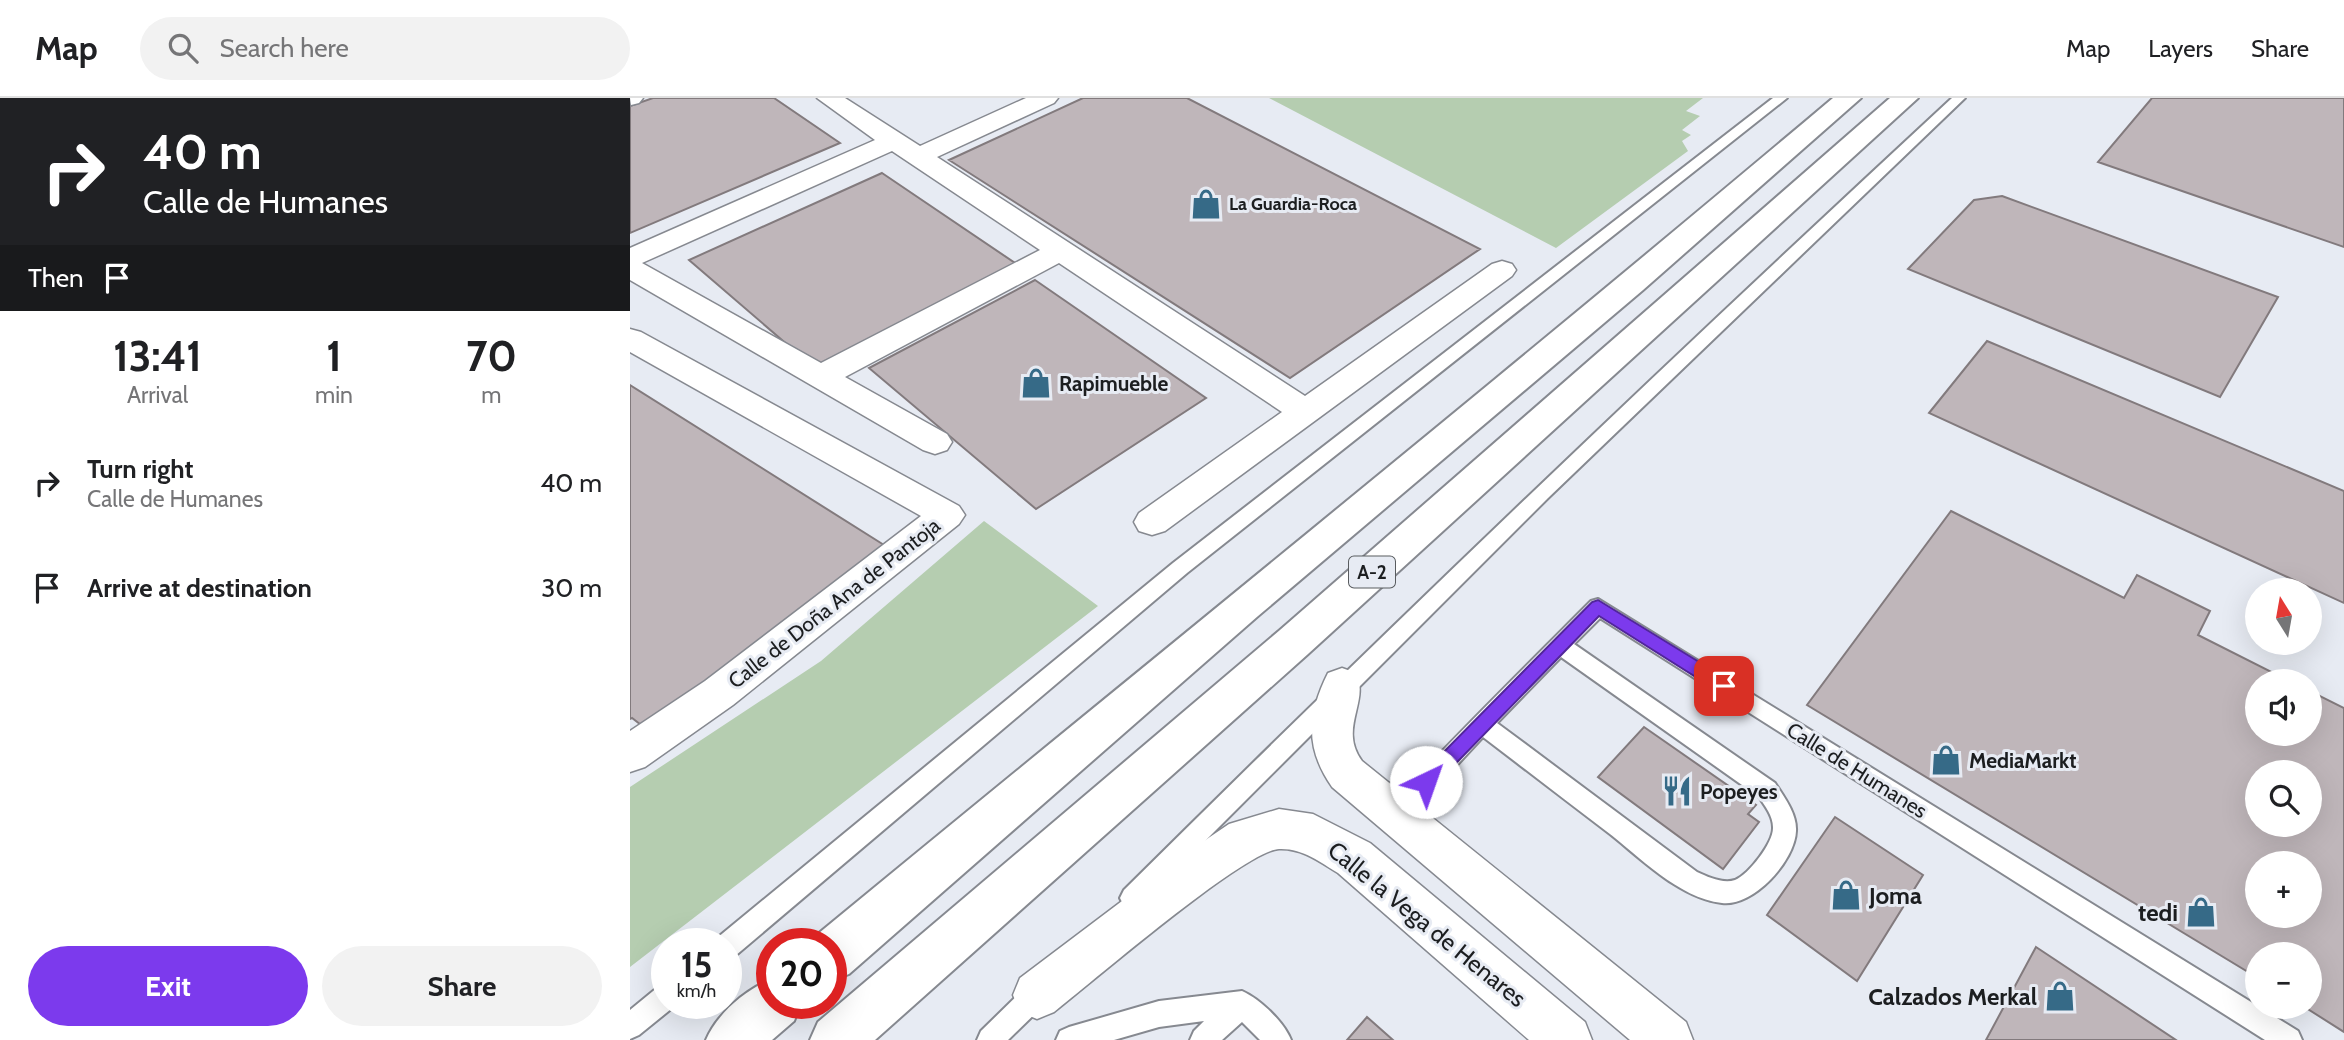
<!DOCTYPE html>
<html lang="en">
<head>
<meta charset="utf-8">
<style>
  :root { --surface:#fff; --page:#f2f2f2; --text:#202124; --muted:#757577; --line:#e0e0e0; --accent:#7c3aed }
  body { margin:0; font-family:Cabin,sans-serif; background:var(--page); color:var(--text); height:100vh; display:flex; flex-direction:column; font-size:26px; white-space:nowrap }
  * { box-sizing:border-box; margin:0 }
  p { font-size:23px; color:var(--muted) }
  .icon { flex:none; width:38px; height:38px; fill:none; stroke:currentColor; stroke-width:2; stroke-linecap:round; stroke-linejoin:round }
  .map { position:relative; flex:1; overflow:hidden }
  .panel { display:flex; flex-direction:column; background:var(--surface); width:630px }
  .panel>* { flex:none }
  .top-card { background:#202124; color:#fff; overflow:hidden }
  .needle { width:46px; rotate:349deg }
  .fabs { position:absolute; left:1615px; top:480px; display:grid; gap:14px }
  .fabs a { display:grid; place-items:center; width:77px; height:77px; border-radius:50%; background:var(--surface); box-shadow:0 7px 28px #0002; font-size:35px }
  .speed { position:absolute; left:21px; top:830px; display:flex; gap:14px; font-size:35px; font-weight:700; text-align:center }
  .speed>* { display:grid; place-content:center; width:91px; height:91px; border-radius:50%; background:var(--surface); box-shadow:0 7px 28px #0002; line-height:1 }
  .speed small { font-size:18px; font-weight:400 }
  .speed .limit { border:10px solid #d22; background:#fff; color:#111 }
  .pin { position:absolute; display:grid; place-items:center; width:60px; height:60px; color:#fff; margin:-30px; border-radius:14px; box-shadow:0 4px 10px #0006 }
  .me { position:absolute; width:77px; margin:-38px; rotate:42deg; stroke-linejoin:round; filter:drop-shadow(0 0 5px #0008) }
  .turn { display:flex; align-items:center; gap:24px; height:147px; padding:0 28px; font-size:32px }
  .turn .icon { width:91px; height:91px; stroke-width:2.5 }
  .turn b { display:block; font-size:49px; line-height:60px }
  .then { display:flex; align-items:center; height:66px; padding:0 28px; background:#0003; gap:14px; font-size:26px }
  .eta { display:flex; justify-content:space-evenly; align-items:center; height:119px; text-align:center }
  .eta b { font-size:42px; font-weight:800; line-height:49px }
  .primary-button { display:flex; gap:14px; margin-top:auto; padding:14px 28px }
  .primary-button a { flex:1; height:80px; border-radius:42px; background:var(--accent); color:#fff; font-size:28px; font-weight:800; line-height:80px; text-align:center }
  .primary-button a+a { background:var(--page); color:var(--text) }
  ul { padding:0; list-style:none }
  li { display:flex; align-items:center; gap:21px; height:105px; padding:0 28px }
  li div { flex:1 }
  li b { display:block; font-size:26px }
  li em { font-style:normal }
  header { display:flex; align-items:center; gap:42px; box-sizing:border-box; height:98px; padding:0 35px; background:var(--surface); border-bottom:2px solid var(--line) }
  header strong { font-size:33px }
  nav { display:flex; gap:38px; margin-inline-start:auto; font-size:24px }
  .search { width:490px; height:63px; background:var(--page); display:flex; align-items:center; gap:18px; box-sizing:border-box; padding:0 24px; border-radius:38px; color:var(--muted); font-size:26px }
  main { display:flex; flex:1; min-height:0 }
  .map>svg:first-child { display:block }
  .green { fill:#b5cdb0 }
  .building { fill:#bfb6ba; stroke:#827a7d; stroke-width:2; fill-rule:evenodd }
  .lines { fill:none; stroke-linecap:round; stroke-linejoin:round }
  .service-casing { stroke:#868990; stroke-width:4 }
  .minor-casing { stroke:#868990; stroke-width:3 }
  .motorway-casing { stroke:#868990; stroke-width:4 }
  .service { fill:#fff; fill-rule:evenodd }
  .minor { fill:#fff; fill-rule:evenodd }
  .motorway { fill:#fff; fill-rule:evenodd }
  .route { fill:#7c3aed; stroke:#51269a; stroke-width:2 }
  .labels { text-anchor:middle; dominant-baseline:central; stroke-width:6; stroke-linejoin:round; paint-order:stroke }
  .far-poi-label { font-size:18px; font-weight:bold; fill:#1c1e20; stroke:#e7ebf3; text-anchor:start }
  .shield { fill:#e7ebf3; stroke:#595c5f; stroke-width:2 }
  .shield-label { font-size:19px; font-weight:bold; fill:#1c1e20 }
  .poi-label { font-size:21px; font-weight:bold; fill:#1c1e20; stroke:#e7ebf3; text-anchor:start }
  .street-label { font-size:21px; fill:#1c1e20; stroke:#e7ebf3 }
  .near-poi-label { font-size:24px; font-weight:bold; fill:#1c1e20; stroke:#e7ebf3; text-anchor:end }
  .near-street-label { font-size:24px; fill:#1c1e20; stroke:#e7ebf3 }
</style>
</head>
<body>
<header>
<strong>Map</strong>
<div class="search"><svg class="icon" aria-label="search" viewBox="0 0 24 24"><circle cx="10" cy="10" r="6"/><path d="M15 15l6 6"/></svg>Search here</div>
<nav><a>Map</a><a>Layers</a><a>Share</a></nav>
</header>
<main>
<section class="panel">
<div class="top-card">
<div class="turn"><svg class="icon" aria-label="right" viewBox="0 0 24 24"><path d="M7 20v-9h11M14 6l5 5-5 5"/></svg><div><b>40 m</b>Calle de Humanes</div></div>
<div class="then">Then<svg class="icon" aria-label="arrive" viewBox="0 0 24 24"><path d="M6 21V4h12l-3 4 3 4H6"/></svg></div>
</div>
<div class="eta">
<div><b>13:41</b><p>Arrival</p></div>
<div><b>1</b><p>min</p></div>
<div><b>70</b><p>m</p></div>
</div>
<ul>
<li><svg class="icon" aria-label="right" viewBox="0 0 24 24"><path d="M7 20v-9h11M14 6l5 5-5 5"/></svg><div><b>Turn right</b><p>Calle de Humanes</p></div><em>40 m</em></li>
<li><svg class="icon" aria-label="arrive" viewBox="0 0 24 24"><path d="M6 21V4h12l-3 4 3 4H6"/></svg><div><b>Arrive at destination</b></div><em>30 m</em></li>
</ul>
<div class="primary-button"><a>Exit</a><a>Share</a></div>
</section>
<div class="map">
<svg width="1714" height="942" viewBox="0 0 1714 942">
  <rect width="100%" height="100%" fill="#e7ebf3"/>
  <path class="green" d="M639,0h434l-17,13 14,5 -18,14 9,5 -9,6 6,10 -132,97z
    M354,423l114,85 -468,361v-180l191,-126z"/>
  <path class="building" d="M23,0h121l66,45 -210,90v-127z
    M453,0h104l293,151 -190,129 -341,-218z
    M1522,0h192v149l-246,-85z
    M252,75l136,92 -200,106 -129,-111z
    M1372,98l276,101 -58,100 -312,-128 66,-69z
    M405,182l171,118 -170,111 -167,-141z
    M1357,243l357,150v112l-415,-190z
    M0,287l254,160 -239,183 -13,-10 -2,1z
    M1321,413l173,87 13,-23 73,36 -12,24 91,46h-31v52h52v-42l34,17v324l-41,-26h7v-52h-52v24l-451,-273zM1628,674h52v52h-52zM1628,765h52v52h-52z
    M1014,629l112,78 -8,9 11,8 -36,47 -125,-92z
    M1205,719l88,58 -66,106 -90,-66z
    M1406,849l140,93h-190z
    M737,919l26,23h-46z"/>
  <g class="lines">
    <g class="service-casing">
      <path id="service" d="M1143,0h14l-600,475 -452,383 -9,3v-16h-11l2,-5 456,-375z
        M1322,0h13l-417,400 -408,408 -8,4 -8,-4 -4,-8 4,-8c271,-269 547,-532 828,-792z
        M968,501l700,432 4,9h-37l-665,-422 -26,26 201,139c9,14 22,31 21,48 -1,30 -43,76 -74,72 -44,-5 -83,-47 -116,-72 -41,-31 -82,-63 -123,-94l-78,84 -8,3 -8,-3 -3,-7 3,-7c66,-71 134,-138 202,-206zM931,559l198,140c6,9 14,19 14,30 1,15 -24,47 -38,53 -12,4 -27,-3 -38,-8l-200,-149z
        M407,883l9,4 4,9 -4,9 -38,37h-31l4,-9 47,-46z
        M37,885v20h10l-1,2 -37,30 -9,4v-29l28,-23z
        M612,893c18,8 42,31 49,49h-31l-18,-18 -20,18h-32l4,-9 10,-10 -45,6 -45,13h-58l4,-9 9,-4 90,-26z"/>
    </g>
    <g class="minor-casing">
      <path id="minor" d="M0,0h13l-4,5 -8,2z
        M187,0h28l75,48 106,-48h32l-4,5 -117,54 368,239 187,-132 10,-3 10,3 4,6 -4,6 -347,255 -13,4 -13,-4 -5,-9 5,-9 143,-101 -223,-149 -214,114 102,57 5,8 -5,8 -12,4 -12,-4 -293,-170v-32l245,-108zM262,53l148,99 -219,113 -179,-100z
        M0,231l11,3 318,174 6,9 -6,9 -226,181 -88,62 -15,5v-41l75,-50 216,-165 -291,-164z
        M712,570l14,5c14,29 -18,55 6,88l324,261 7,18h-63l-298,-253c-27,-39 -25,-72 -4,-114z
        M649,711l34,5 57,29 215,179 7,18h-63l-191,-167c-18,-11 -36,-25 -59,-24 -35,2 -188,134 -225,163l-17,7 -17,-7 -7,-17 7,-17 159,-120 50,-34z"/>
    </g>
    <g class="motorway-casing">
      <path id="motorway" d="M1203,0h28l-218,192 -385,326 -409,358 -18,7v-38h-19l1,-5c340,-280 683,-556 1020,-840z
        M1260,0h28l-610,556 -433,386h-65l8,-18 462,-392z
        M142,881v24h29l-7,18 -22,19h-66c11,-26 39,-50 66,-61z"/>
    </g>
    <use href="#service" class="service"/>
    <use href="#minor" class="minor"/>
    <use href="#motorway" class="motorway"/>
  </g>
  <path class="route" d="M968,502l132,81 3,5 -3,5 -6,2 -6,-2 -119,-75 -167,172 -6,3 -7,-3 -2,-6 2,-5 173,-175z"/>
  <defs>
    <g id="shop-bare" transform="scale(2.415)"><path d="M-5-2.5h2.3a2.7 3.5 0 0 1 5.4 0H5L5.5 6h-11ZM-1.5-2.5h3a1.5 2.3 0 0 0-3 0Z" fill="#366a87" stroke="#e7ebf3" stroke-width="2.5" paint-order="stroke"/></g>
    <g id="restaurant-bare" transform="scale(2.415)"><path d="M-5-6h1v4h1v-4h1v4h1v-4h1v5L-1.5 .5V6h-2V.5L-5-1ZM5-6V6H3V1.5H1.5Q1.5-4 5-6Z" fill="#366a87" stroke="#e7ebf3" stroke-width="2.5" paint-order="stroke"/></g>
  </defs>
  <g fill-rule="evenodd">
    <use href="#shop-bare" x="576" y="106"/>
    <use href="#shop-bare" x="406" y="285"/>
    <use href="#shop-bare" x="1316" y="662"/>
    <use href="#restaurant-bare" x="1047" y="693"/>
    <use href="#shop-bare" x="1216" y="797"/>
    <use href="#shop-bare" x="1571" y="814"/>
    <use href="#shop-bare" x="1430" y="898"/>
  </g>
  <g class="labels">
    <g class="far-poi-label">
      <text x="599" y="106">La Guardia-Roca</text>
    </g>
    <rect class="shield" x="719" y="458.5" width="46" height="31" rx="5"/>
    <g class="shield-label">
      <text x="742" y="474">A-2</text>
    </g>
    <g class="poi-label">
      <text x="429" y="285">Rapimueble</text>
      <text x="1339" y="662">MediaMarkt</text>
      <text x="1070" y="693">Popeyes</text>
    </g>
    <g class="street-label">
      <text transform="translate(204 505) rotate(-38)">Calle de Doña Ana de Pantoja</text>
      <text transform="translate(1227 672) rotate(32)">Calle de Humanes</text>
    </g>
    <g class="near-poi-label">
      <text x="1239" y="797" text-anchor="start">Joma</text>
      <text x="1548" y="814">tedi</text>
      <text x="1407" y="898">Calzados Merkal</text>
    </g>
    <g class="near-street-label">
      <text transform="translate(797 826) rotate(39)">Calle la Vega de Henares</text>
    </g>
  </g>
</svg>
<div class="fabs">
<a><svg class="needle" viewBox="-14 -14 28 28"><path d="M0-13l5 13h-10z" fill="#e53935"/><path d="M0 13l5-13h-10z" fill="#757577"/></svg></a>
<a><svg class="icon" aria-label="sound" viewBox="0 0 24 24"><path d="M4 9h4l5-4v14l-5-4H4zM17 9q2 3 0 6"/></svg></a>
<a><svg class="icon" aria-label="search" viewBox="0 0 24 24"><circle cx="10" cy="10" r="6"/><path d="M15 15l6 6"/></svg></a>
<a>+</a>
<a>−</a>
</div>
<div class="speed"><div>15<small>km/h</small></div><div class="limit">20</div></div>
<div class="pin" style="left:1094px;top:588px;background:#d93025"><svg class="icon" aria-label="arrive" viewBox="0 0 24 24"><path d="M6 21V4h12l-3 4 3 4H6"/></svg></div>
<svg class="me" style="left:796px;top:684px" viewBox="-20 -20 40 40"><circle r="19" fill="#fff"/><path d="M0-13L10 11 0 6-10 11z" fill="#7c3aed"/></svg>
</div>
</main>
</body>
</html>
